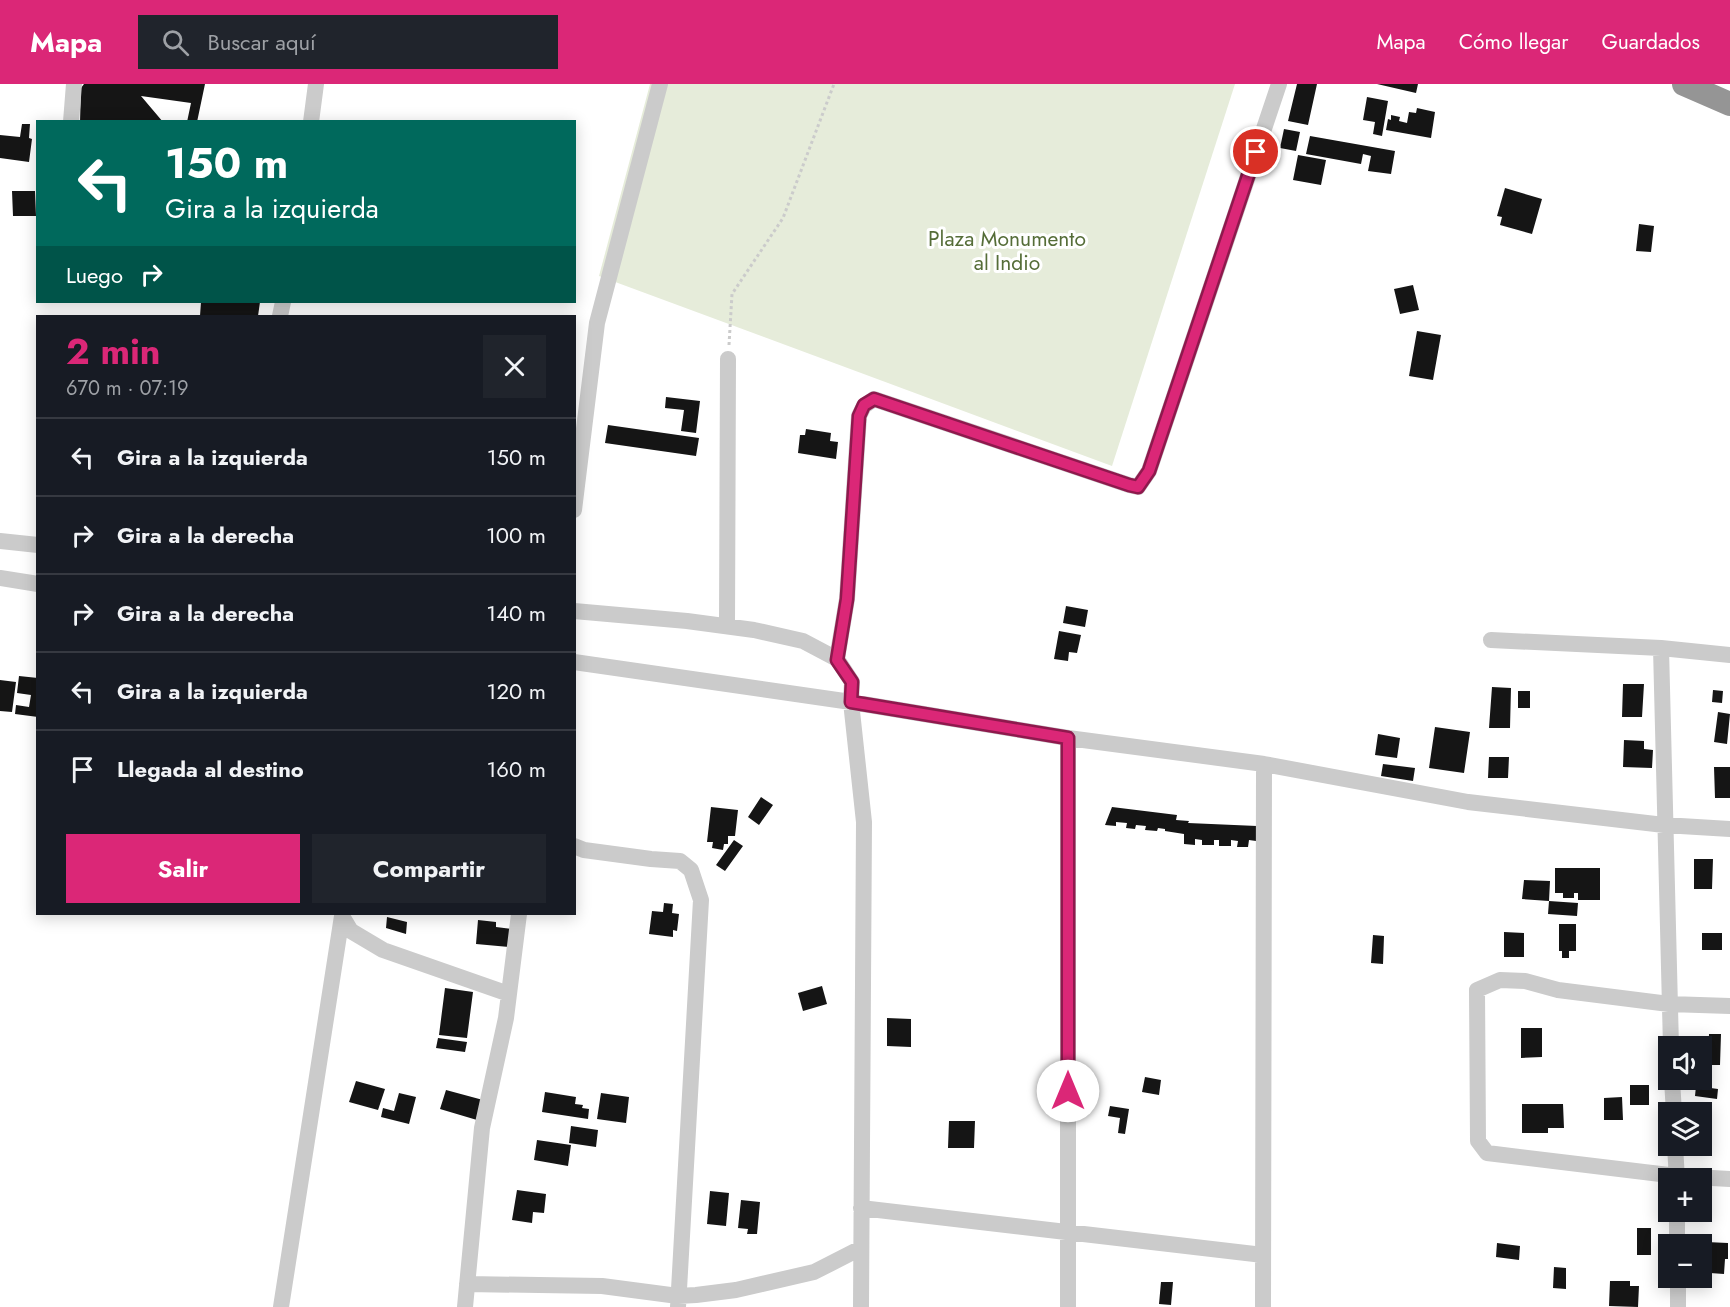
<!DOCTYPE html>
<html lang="es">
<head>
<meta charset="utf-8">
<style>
  :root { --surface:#171b24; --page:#20242c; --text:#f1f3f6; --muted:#9ea1a6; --line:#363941; --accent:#db2777 }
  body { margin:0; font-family:Jost,sans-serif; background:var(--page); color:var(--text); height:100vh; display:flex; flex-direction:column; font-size:22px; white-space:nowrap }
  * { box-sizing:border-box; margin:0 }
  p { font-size:20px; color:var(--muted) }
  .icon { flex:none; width:33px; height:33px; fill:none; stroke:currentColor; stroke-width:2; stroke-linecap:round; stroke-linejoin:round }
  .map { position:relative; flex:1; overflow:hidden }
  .panel { position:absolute; left:36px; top:231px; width:540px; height:600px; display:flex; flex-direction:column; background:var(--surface); border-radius:0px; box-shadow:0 3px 15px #0003 }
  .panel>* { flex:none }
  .guide { position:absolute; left:36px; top:36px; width:540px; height:183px; border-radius:0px; box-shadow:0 3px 15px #0003; background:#00695c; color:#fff; overflow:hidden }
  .tools { position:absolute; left:1658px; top:952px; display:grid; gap:12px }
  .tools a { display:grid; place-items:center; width:54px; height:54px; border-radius:0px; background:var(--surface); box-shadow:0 3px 15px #0003; font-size:30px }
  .pin { position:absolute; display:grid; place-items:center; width:51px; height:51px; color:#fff; margin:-26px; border:3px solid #fff; border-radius:50%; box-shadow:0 2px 6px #0007 }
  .me { position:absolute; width:66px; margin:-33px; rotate:0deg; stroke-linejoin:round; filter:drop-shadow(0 0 4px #0008) }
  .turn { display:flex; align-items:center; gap:21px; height:126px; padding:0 30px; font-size:27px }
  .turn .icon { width:78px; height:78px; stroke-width:2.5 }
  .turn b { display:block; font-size:42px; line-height:51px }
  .then { display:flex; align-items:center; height:57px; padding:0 30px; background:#0003; gap:12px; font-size:22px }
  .round { display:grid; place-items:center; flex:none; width:63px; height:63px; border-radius:0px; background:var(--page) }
  .headline { display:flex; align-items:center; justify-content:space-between; height:102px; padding:0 30px }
  h1 { font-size:36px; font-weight:700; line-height:45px; color:var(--accent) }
  .cta { display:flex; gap:12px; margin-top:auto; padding:12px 30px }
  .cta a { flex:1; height:69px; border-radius:0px; background:var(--accent); color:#fff; font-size:24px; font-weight:700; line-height:69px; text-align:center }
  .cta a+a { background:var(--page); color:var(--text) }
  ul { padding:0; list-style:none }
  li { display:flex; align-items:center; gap:18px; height:78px; padding:0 30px; border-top:2px solid var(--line) }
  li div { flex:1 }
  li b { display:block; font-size:22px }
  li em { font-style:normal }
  header { display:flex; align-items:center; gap:36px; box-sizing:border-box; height:84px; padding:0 30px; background:var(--accent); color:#fff }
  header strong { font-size:28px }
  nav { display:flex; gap:33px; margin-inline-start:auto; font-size:21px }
  .search { width:420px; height:54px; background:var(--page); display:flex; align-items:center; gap:15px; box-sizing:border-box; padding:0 21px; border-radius:0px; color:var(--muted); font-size:22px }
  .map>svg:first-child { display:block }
  .green { fill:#e6ecda }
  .building { fill:#151515 }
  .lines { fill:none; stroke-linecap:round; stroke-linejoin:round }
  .path { stroke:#cbcbcb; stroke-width:3; stroke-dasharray:3 3; stroke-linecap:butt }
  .minor { stroke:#cbcbcb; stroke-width:16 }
  .highway { stroke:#959595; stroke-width:24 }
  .route-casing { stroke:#8e194d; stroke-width:15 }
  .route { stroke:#db2777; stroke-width:10 }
  .labels { text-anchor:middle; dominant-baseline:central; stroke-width:6; stroke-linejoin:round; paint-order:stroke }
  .park-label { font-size:21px; fill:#556d38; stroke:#fff }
</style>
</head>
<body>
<header>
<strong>Mapa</strong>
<div class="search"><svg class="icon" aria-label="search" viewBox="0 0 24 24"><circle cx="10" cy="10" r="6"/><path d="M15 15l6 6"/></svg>Buscar aquí</div>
<nav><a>Mapa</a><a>Cómo llegar</a><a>Guardados</a></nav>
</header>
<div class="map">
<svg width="1730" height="1223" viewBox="0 0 1730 1223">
  <rect width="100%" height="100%" fill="#fff"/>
  <path class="green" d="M650,0h585l-123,382 -513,-190z"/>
  <path class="building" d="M84,0h121l-8,38h-10l4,-19 -50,-7 22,26h-83l1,-34z
    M1297,0h20l-9,41 -20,-4z
    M1377,0h41l-2,9z
    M1367,13l21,4 -6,35 -9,-2 2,-12 -12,-2z
    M1417,24l18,4 -4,26 -45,-8 2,-11 3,1v-5l9,2 -1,4 8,2 2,-11 7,1z
    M22,40h8l-1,14 3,1 -3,23 -29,-4v-23l20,2z
    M1284,45l16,3 -4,19 -16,-3z
    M1310,52l85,15 -4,23 -23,-3 3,-15 -8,-2 -2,10 -55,-10z
    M1298,71l28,5 -5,25 -28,-5z
    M1505,104l37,11 -10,35 -32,-9 2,-8 -5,-1z
    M12,107h23l1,25h-23z
    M1639,140l15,2 -3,26 -15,-1z
    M1413,201l6,25 -19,4 -6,-25z
    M201,218h59l-2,14h-58z
    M1417,247l24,4 -8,45 -24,-4z
    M666,313l34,4 -4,32 -15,-2 3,-21 -19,-2z
    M608,341l91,13 -3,18 -91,-13z
    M806,345l25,4 -1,8 8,1 -2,17 -38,-6 2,-18h5z
    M1066,522l22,4 -3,17 -22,-4z
    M1059,547l22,4 -4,18 -8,-1 -1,9 -14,-2z
    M19,592l19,2v39l-23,-3 1,-9 13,2 2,-12 -14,-2z
    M0,596l16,2 -4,30 -12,-1z
    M1623,600h21l-2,33h-20z
    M1492,603l19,1 -1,40h-21z
    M1713,606l10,1 -1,12 -10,-1z
    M1518,607h12v17h-12z
    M1718,628l12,2 -3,30 -13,-2z
    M1435,643l35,5 -6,41 -35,-5z
    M1378,650l22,4 -3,20 -22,-3z
    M1624,656l20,1v8l9,1 -1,18 -29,-1z
    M1489,673h20l-1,21h-20z
    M1383,680l32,4 -2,13 -32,-5z
    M1714,683h16v31h-15z
    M761,713l12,8 -14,20 -11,-8z
    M711,723l27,3 -3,26h-7v8h-4l-1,6 -11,-2 1,-6h-6z
    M1112,723l65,8 -1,5 13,1 -1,2 69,3 -1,15 -7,-1 -1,7h-11l1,-6 -7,-1v6h-12v-6h-5v5h-12v-5l-7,-1v6l-11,-1v-10l-19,-3v-2l-7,-1 -1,3 -12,-1 1,-4 -10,-1 -1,4 -9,-1 1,-5 -11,-1v4l-11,-1z
    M734,756l9,6 -18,25 -9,-6z
    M1694,775h19l-1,30h-18z
    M1555,784h45v32h-22v-7h-4v5h-11v-5h-8z
    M1524,796l26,1 -1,20 -27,-2z
    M1549,817l29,2 -1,13 -29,-2z
    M664,819l9,1 -1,9 7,1 -2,17 -4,-1v7l-24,-3 3,-23 11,1z
    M387,833l20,5 -1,12 -20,-6z
    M478,836l18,2v5l15,2 -2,18 -33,-3z
    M1559,840h17v27h-7v7h-7v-7h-3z
    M1504,848l20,1v24h-20z
    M1702,849h20v17h-20z
    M1373,851l11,1 -1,28 -12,-1z
    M822,902l5,18 -24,7 -5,-18z
    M445,904l28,4 -6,46 -28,-3z
    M887,934l24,1v28l-24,-1z
    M1521,944h21v29l-21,1z
    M1709,950h12l-1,31h-12z
    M438,954l29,4 -2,10 -29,-4z
    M1145,993l16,3 -2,15 -17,-3z
    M356,997l29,8 -7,21 -29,-8z
    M1630,1001h19v20h-19z
    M1696,1002l22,3 -1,10 -22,-3z
    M446,1006l37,10 -6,20 -37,-11z
    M545,1008l31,5 -1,7 8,1 -1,3 7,1 -1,10 -46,-7z
    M399,1009l17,4 -7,27 -28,-7 2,-9 11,3z
    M601,1009l28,4 -3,26 -29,-4z
    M1622,1013l1,23h-19v-22z
    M1522,1020h41l1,24h-16v5h-26z
    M1110,1022l19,3 -4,25 -7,-1 2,-15 -12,-2z
    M949,1037h26l-1,27h-26z
    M571,1042l27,4 -2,17 -27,-4z
    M537,1056l34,5 -3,21 -34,-6z
    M517,1106l29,4 -2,19 -11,-1 -1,11 -20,-3z
    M710,1107l19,2 -3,33 -19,-2z
    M741,1116l19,2 -3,32h-10l1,-5 -10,-1z
    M1637,1144h14v27h-14z
    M1706,1158l22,1v16h-3l-1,15 -14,-1v-14h-4z
    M1497,1159l23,3 -1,14 -23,-3z
    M1554,1183l12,1v21l-13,-1z
    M1610,1197h20v5h9l-1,21 -29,-1z
    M1161,1198h12l-2,23 -12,-1z"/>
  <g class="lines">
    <path class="path" d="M729,261l3,-51 51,-76 51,-134"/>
    <path class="minor" d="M71,38l3,-38
      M311,38l5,-38
      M280,232l3,-14
      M574,426l23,-187 63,-239
      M0,457l38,4
      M0,494l38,6
      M574,527l113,10 67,9 49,11 34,18 15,23 -1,20 13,120 -3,485
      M727,542l1,-267
      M1491,556l170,8 69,7
      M1661,564l10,399
      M837,575l10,-60 12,-183 5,-10 10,-7 255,86 9,2 11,-16 130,-387
      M574,578l277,40 217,36 196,26 204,38 196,23 66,4
      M1068,654v569
      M574,762l10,4 67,9 29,2 11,9 10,30 -23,407
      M343,830l-1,2 9,15 32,19 126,44
      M1730,922l-61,-2 -111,-14 -33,-9 -25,-1 -23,10 1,151 9,12 190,23 53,3
      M1672,996l2,33
      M1675,1062l2,33
      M861,1124l402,47
      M1677,1128v33
      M1678,1194v29
      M467,1200l135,2 76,10 18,-1 40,-5 78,-18 47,-24
      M281,1223l61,-391
      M465,1223l17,-179 24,-110 13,-104
      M1263,1223l1,-543"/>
    <path class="highway" d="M1684,0l46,20"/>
  </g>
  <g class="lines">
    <g class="route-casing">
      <path id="route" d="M1068,1007v-353l-217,-36 1,-20 -15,-22 10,-61 12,-183 5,-11 10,-6 255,86 9,2 11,-16 107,-319"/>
    </g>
    <use href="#route" class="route"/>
  </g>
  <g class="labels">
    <g class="park-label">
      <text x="1007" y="155">Plaza Monumento<tspan x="1007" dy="24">al Indio</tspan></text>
    </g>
  </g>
</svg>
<div class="tools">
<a><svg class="icon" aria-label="sound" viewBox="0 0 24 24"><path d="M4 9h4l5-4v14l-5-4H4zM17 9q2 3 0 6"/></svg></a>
<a><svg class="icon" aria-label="layers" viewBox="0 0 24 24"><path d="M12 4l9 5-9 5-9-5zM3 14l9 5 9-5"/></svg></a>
<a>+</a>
<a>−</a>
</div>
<div class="pin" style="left:1256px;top:68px;background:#d93025"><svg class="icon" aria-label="arrive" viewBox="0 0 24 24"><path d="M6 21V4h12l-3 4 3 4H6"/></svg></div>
<svg class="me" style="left:1068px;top:1007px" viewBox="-20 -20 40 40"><circle r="19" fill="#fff"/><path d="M0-13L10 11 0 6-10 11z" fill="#db2777"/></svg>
<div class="guide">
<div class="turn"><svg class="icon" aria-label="left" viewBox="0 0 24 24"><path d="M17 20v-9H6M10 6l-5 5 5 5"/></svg><div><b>150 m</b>Gira a la izquierda</div></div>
<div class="then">Luego<svg class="icon" aria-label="right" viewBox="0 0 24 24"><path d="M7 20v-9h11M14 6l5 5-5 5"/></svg></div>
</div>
<section class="panel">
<div class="headline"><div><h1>2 min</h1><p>670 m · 07:19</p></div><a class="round"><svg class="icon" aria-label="close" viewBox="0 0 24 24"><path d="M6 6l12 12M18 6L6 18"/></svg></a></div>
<ul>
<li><svg class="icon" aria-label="left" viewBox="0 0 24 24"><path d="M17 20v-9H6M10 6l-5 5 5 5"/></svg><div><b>Gira a la izquierda</b></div><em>150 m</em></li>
<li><svg class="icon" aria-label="right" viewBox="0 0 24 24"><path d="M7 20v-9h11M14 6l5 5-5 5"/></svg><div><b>Gira a la derecha</b></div><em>100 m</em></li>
<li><svg class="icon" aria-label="right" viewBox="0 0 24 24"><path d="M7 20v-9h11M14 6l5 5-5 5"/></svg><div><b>Gira a la derecha</b></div><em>140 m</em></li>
<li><svg class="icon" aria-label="left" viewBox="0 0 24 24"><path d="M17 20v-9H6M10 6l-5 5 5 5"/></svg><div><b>Gira a la izquierda</b></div><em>120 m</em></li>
<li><svg class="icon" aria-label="arrive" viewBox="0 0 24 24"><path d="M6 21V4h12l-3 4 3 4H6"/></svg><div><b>Llegada al destino</b></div><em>160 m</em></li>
</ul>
<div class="cta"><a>Salir</a><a>Compartir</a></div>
</section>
</div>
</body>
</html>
